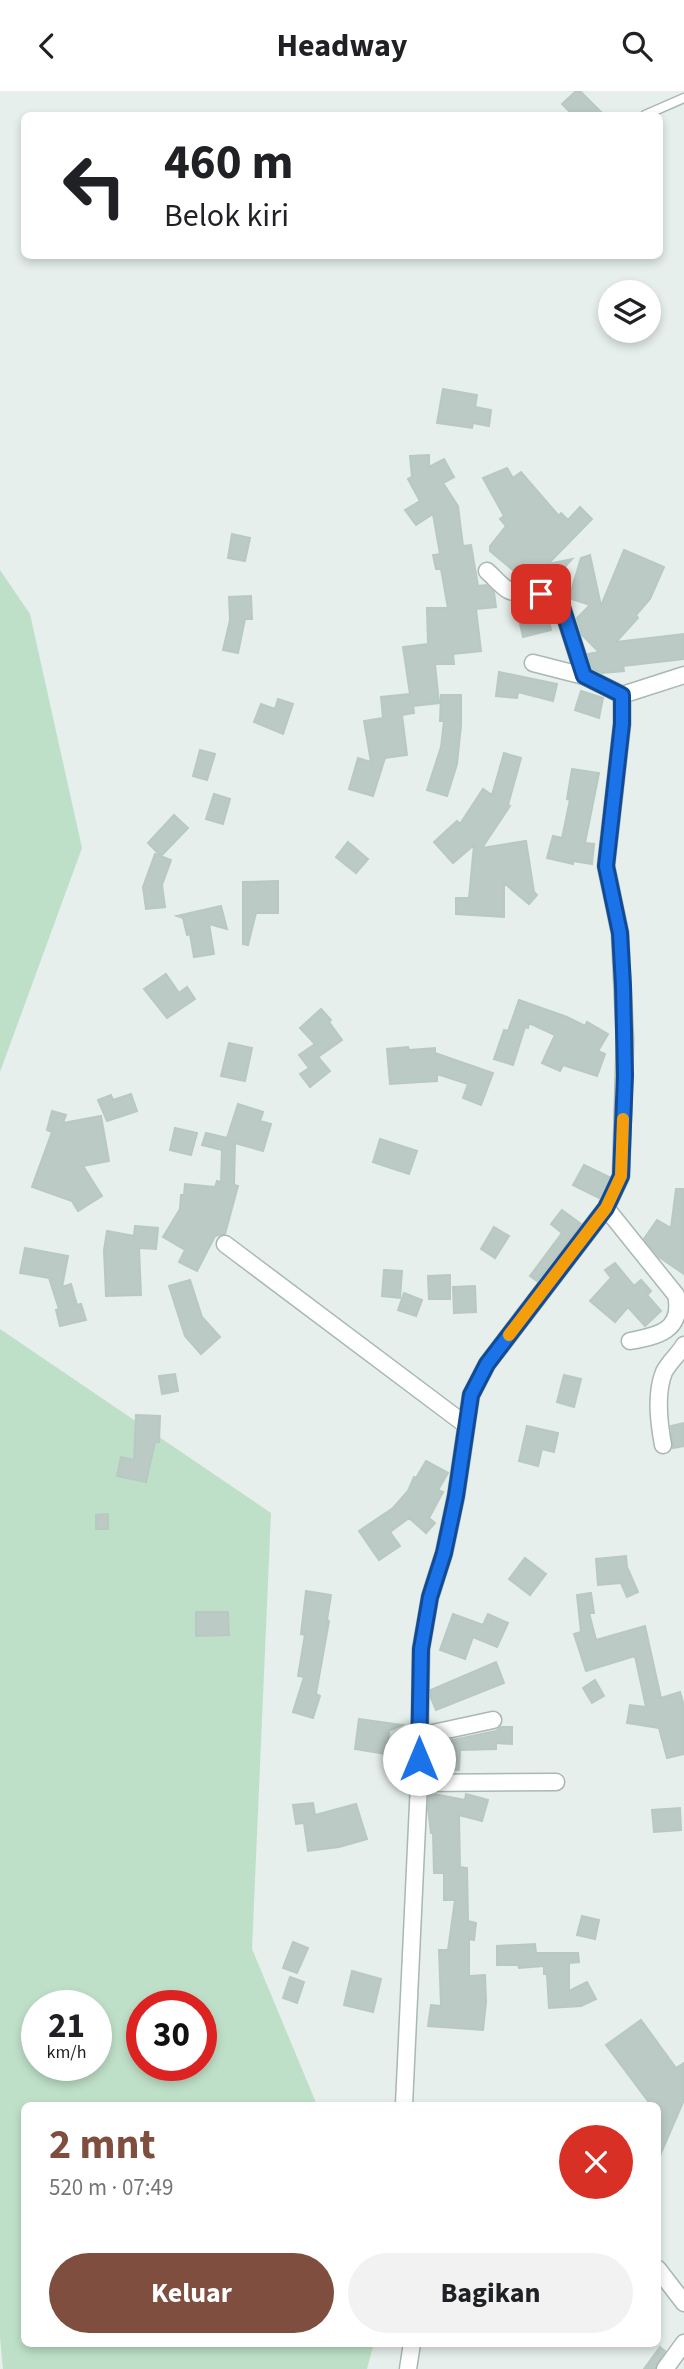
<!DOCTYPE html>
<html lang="id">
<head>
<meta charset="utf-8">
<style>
  :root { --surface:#fff; --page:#f2f2f2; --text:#202124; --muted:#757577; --accent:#7f4e3f }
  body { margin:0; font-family:"Source Sans 3",sans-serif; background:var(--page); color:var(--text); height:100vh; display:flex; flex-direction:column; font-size:26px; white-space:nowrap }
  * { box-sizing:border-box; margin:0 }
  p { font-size:23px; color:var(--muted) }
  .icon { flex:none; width:38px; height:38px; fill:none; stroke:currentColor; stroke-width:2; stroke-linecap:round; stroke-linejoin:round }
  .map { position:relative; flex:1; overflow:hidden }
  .details { position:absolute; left:21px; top:2011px; width:640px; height:245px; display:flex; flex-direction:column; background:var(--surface); border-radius:10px; box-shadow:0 4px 10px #0003 }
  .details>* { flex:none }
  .guide { position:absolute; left:21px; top:21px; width:642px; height:147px; border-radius:10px; box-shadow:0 4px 10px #0003; background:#fff; color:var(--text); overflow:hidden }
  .tools { position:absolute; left:598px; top:189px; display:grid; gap:14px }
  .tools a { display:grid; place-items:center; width:63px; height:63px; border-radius:50%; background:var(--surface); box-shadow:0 4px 10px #0003; font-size:35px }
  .speed { position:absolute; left:21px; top:1899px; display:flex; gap:14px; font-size:35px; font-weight:700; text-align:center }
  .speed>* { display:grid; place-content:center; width:91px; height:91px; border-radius:50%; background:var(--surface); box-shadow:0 4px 10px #0003; line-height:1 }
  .speed small { font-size:18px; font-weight:400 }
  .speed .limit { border:10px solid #d22; background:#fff; color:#111 }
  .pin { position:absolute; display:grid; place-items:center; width:60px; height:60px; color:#fff; margin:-30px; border-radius:14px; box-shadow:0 4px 10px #0006 }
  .me { position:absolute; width:77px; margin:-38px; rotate:0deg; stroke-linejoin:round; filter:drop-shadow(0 0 5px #0008) }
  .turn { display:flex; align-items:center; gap:24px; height:147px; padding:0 28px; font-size:32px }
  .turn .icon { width:91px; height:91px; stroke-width:2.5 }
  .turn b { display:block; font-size:49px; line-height:60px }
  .round { display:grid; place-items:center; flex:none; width:74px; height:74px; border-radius:37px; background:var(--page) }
  .headline { display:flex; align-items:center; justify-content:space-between; height:119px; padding:0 28px }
  h1 { font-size:42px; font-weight:700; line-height:52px; color:var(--accent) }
  .primary-button { display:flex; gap:14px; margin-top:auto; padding:14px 28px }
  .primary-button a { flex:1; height:80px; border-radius:42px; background:var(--accent); color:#fff; font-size:28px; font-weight:700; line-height:80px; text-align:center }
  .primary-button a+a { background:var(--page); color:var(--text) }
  header { display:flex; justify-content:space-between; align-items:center; height:91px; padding:0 28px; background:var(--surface); font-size:32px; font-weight:700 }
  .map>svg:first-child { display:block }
  .green { fill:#bfe0c8; fill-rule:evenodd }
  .building { fill:#bbcac4; stroke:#b8c9c2; stroke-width:2 }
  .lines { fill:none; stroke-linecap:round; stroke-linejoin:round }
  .lane-casing { stroke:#a8b8b2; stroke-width:11 }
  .street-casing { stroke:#a8b8b2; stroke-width:19 }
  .lane { stroke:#fff; stroke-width:8 }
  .street { stroke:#fff; stroke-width:16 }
  .route-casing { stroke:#114b97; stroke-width:18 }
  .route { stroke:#1a73e8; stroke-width:12 }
  .slow { stroke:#f59e0b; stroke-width:12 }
</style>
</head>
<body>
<header><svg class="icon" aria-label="back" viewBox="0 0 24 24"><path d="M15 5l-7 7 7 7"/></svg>Headway<svg class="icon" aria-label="search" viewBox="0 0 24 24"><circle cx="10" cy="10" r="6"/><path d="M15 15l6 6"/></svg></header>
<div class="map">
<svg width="684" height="2278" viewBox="0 0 684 2278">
  <rect width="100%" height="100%" fill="#e6efeb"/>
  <path class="green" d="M0,479l30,44 52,234 -82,224z
    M0,1238l271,184 -19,436 65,156h-293v238h350l-7,26h-364l-3,-31zM37,1914h59v60h-59zM142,1914h59v60h-59z"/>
  <path class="building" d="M576,0h4l24,24h-31l-11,-11z
    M443,298l34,6 -2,12 16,3 -2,16 -16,-3 -1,5 -35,-5z
    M429,364v12l15,-8 10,18 -11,6 15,23 5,40 8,-1 7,41 8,-1 8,7 2,15 -20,2 5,42 -28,3 1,10h-19l4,39 -26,3 1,7 -12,2 5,40 -22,3 -12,38 -24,-7 9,-31 13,4 -7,-41 19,-3 -2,-21 29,-3 -7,-47 25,-3 -1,-36h21l-7,-39h-5l-3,-14 7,-1 -7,-40 -17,11 -11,-15 15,-9 -12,-22 4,-2 -2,-21z
    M507,377l6,10 8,-6 38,44 2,-3 7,7 12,-13 12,12 -44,45 24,-5 -24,27 -6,-1 -19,-18 -4,4h-5l-24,-20v-5l16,-20 -6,-7 4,-3 -21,-38z
    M232,443l18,4 -5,23 -17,-3z
    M624,459l40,17 -14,32 -14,16 2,3 -22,24 68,-8v25l-61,7 1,5 -22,2 -9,-4 -5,-15 11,-2 -17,-17 -5,-17 13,-13 -21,-7 12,-40 9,-3 11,51z
    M251,505l1,23h-7l-7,34 -15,-3 7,-30 -1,-23z
    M547,522l4,17 -28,7 -4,-18z
    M499,581l58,12 -4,17 -35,-9 -1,6 -21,-2z
    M581,600l22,7 -4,20 -24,-8z
    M441,604h20v30l-4,39 -10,32 -20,-6 14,-43 3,-26h-4z
    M278,608l15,5 -10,30 -29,-12 7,-18 14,5z
    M200,659l15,4 -8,26 -14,-4z
    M504,662l17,5 -13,47 2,1 -28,42 44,-7 8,51 3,3 -8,9 -25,-21v34l-48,-3v-16h13l5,-53 -21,18 -19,-21 23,-21 3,3 23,-35 9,6z
    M572,678l27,4 -14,70 9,1 -2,20 -19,-3v3l-26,-6 6,-22 9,2 8,-38 -3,-1z
    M214,703l16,5 -7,25 -17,-5z
    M174,724l14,13 -27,28 -13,-13z
    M348,751l20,17 -12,14 -20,-16z
    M155,763l16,6 -9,25 3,22 -19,2 -3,-22z
    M278,790v32h-22l-8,32 -5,-1v-62z
    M221,815l6,23 -18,-5 5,30 -20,3 -4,-23 -3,1 -4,-17 -6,-2z
    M166,883l13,19 8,-6 8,12 -28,19 -23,-29z
    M519,909l48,17 18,9 2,-4 21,12 -10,17 7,3 -8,22 -34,-11 -3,6 -18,-8 13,-28 -26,-12 -1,5 -3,-1 -12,38 -19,-6 10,-29 4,1z
    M321,918l10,11 -2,2 13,18 -24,17 12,14 -20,16 -10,-13 9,-6 -10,-13 16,-11 -15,-16z
    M229,952l23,5 -7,33 -24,-5z
    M408,956l1,3 26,-2v5l58,20 -12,32 -18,-7 5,-14 -31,-10v7l-47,3 -3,-35z
    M131,1003l6,17 -30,10 -9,-21 13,-5 2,5z
    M238,1013l25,8 -3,9 11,3 -8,27 -28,-8 -1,42 4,1 -13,48 -10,2 -18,35 -18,-9 6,-12 -22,-13 17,-28 1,-14h3l1,-11 30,3 2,-6 4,1 1,-32 -20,-5 4,-12 21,5z
    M52,1020l14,4 -3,8 38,-7 8,45 -26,5 19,30 -24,15 -6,-10 -40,-14 20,-55 -5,-2z
    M175,1037l22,5 -6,22 -21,-5z
    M380,1048l37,12 -8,23 -36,-12z
    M584,1074l25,12 -10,21 -26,-13z
    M676,1098h8v85l-25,-17 -15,-18 13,-19 14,8z
    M562,1119l19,14 -44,57 -7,-5 32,-43 -11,-9z
    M135,1135l23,2 -2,21 -17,-1 2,47 -35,1 -2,-46 3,-19 27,5z
    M494,1136l15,9 -14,22 -14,-9z
    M25,1157l43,8 -6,31 9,-3 6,21 4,-1 5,16 -26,6 -4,-16 3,-1 -10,-31 -29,-5z
    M615,1172l19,23 7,-6 10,11 -4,4 14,16 -16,15 -17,-19 -13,15 -25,-21 21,-23 -6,-8z
    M384,1179l18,1 -2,27 -18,-2z
    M450,1184v24h-21l-1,-23z
    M190,1189l12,37 18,20 -19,17 -16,-18 -16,-50z
    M475,1195l1,26 -22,1 -1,-26z
    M404,1202l18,7 -6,16 -18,-6z
    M175,1283l3,17 -16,3 -3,-18z
    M564,1284l17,4 -7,28 -17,-5z
    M136,1324l24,1 -1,26h-4l-9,40 -29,-6 4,-19 13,3z
    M684,1332v23l-11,2 -2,-22z
    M527,1335l31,7 -4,19 -12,-3 -4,17 -19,-5z
    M426,1370l22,12 -10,17 5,2 -14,26 6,5 -9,10 -17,-15 -19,14 10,14 -21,14 -20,-29 34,-23 15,-17 6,-14 2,1z
    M108,1423v15h-12v-14z
    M626,1465l1,11 11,25 -11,5 -6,-14 -23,2 -2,-26z
    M525,1467l21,16 -16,21 -21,-16z
    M306,1500l25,4 -4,25 2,1 -13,73 4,2 -7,22 -20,-6 11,-35 -6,-1 7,-41 -4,-1z
    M591,1502l3,20h-5l7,27 49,-14 16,72 19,-6 4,14v48l-17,4 -8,-30 -32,-5 3,-18 16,2 -11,-51 -49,15 -12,-37 7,-2 -4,-37z
    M196,1521h32l1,23 -33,1z
    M453,1523l30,11 5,-11 20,9 -11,24 -24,-10 -8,22 -25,-9z
    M496,1571l8,21 -68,27 -5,-12v-8z
    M595,1589l9,16 -12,7 -9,-15z
    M359,1628l43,6 -18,8h5l-3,21 -31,-5z
    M501,1636h11v17l-16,-1v6l-36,1 -1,20 -28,-2 2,-24 63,-13z
    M429,1702l36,7 1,-6 22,6 -6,21 -23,-6 1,52 7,1 1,53 8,2 -2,17 -5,-1v37l16,-1 1,27 -3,28 -55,-4 3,-21 10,1 -2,-56h9l7,-50h-11v-27h-10l-1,-40h-2l-3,-24z
    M313,1712l2,12 41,-11 11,35 -28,8 -31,4 -4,-28 -8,1 -3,-19z
    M680,1717l1,22 -27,2 -2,-22z
    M582,1825l17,4 -4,19 -18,-4z
    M293,1851l15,6 -11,25 -14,-5z
    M535,1853l1,9h42l1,9 -10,1v28l18,-9 9,17 -15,7 -32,2 -2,-34h-3v-8l-25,2 -1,-3h-21v-19z
    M352,1880l29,8 -8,33 -29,-7z
    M290,1886l14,5 -7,21 -14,-5z
    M641,1929l35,48 8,-5v37l-26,60v-55h-7l-45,-60z
    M660,2256l5,4 -10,18h-11z"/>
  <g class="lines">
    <g class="lane-casing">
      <path id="lane" d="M645,24l39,-17"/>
    </g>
    <g class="street-casing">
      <path id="street" d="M487,480c7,6 13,14 21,19 17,9 33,-2 53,14l23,72
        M533,572l51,13 38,19
        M606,1117l70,87c8,36 -19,41 -46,46
        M225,1153l241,181
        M663,1354c-4,-22 -8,-51 1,-73 5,-10 15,-18 20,-27
        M419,1645l74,-16
        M419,1692l137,-1
        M404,2014l15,-322 2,-134 9,-52 14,-44 12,-57 15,-101 16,-31 119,-156 15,-32 4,-136 -5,-107 -14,-67 16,-142v-29l62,-20
        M658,2178l26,34
        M408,2278l4,-26
        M665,2278l19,-26"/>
    </g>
    <use href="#lane" class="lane"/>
    <use href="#street" class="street"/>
  </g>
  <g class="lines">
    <g class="route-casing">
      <path id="route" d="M419,1668l2,-110 9,-52 14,-44 12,-57 15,-101 16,-31 119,-156 15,-32 4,-101 -2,-89 -3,-53 -14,-67 16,-142v-29l-38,-19 -23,-72 -8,-7 -12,-3"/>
    </g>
    <use href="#route" class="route"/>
    <path class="slow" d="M509,1244l97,-127 15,-32 2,-57"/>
  </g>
</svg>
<div class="tools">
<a><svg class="icon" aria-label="layers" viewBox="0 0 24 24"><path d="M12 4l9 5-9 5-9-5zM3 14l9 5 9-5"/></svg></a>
</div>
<div class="speed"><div>21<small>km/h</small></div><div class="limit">30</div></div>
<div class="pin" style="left:541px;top:503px;background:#d93025"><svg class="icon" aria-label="arrive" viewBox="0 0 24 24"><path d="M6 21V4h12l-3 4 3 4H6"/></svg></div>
<svg class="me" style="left:419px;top:1668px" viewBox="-20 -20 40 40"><circle r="19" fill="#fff"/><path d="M0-13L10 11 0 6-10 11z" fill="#1a73e8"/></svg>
<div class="guide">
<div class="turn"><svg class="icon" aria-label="left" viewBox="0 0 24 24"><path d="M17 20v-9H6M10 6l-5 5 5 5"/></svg><div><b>460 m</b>Belok kiri</div></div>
</div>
<section class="details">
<div class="headline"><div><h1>2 mnt</h1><p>520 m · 07:49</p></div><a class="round" style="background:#d93025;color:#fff"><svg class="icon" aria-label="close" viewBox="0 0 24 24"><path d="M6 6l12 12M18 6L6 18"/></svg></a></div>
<div class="primary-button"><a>Keluar</a><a>Bagikan</a></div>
</section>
</div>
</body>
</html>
